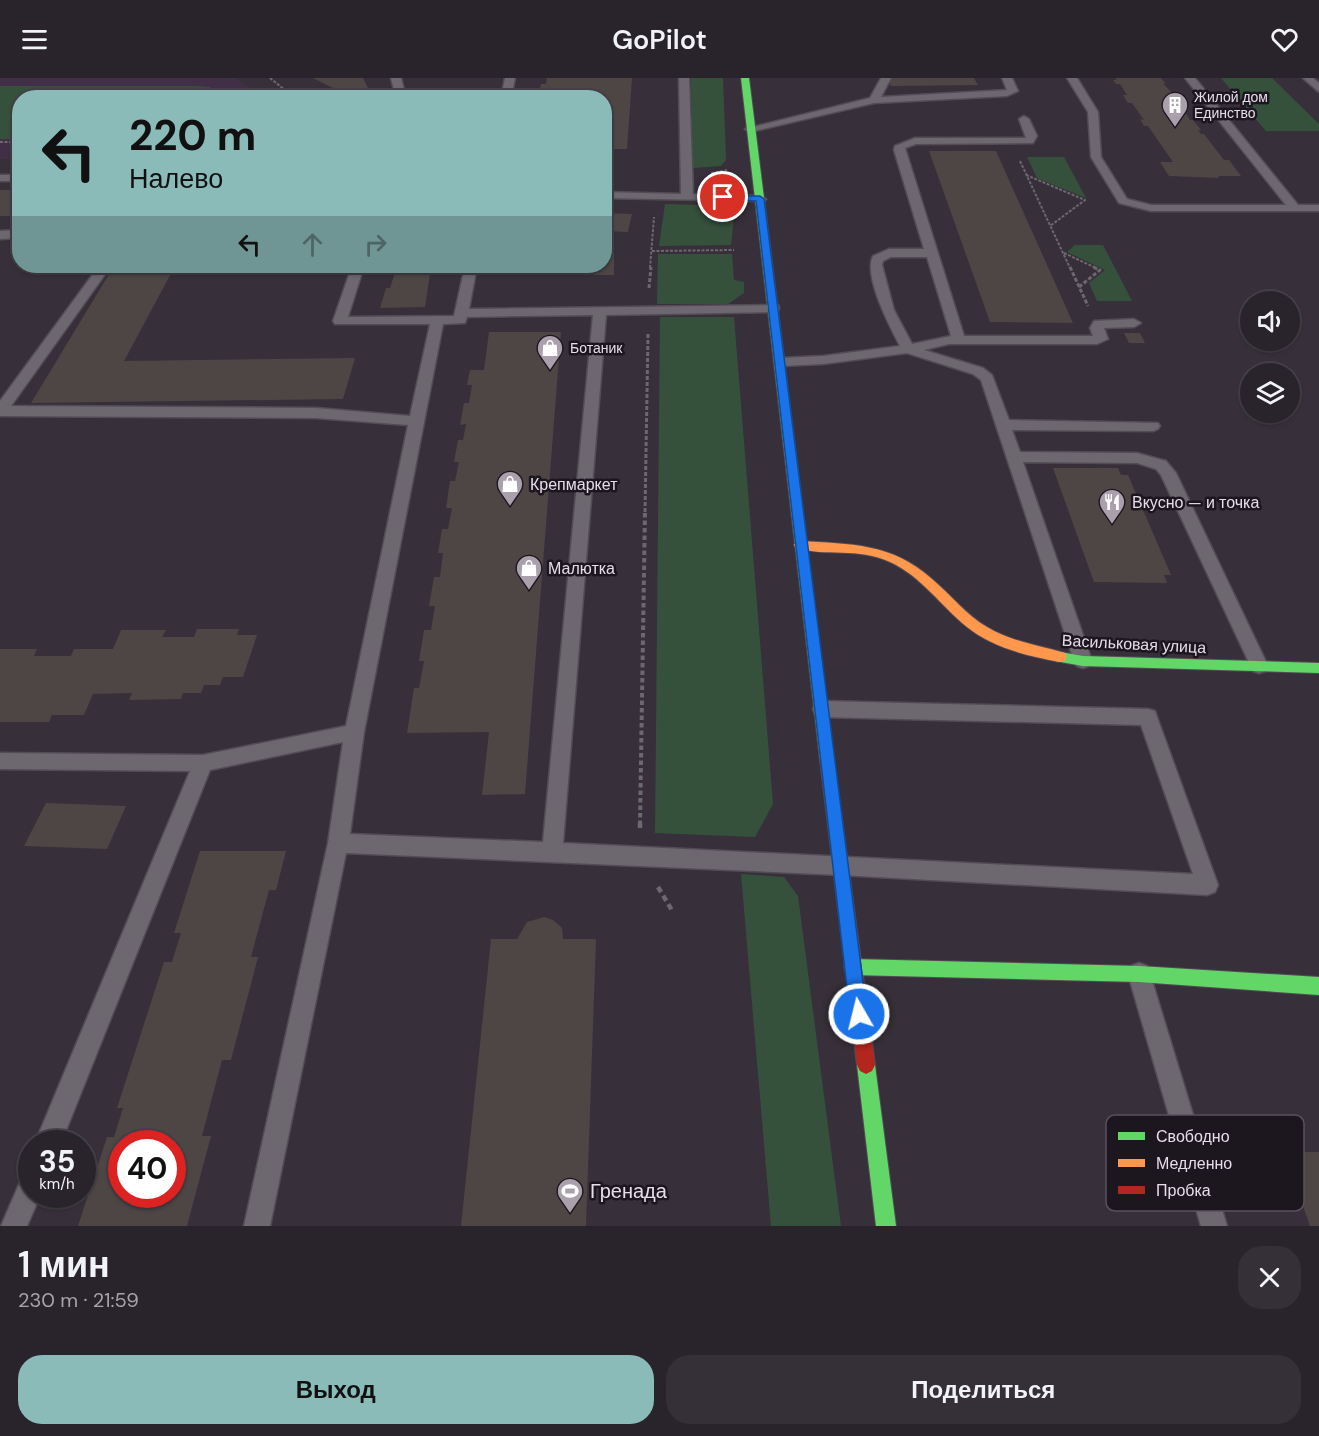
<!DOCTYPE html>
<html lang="ru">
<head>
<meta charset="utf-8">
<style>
  :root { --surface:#29242c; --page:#353038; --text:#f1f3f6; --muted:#a5a4a9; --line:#454148; --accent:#8bbbb9 }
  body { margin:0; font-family:"DM Sans",sans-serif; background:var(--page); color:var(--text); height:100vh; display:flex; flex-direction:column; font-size:22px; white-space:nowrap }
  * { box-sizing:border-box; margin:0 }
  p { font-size:20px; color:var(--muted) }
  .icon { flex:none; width:33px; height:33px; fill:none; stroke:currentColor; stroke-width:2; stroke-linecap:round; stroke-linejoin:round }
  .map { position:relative; height:1148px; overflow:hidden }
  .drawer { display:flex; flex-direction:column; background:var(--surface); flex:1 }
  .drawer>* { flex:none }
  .hud { position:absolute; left:12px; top:12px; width:600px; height:183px; border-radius:24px; box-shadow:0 2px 4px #0004,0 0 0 2px var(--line); background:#8bbbb9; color:#111; overflow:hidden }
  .fabs { position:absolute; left:1240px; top:213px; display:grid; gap:12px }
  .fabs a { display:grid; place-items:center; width:60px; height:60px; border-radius:50%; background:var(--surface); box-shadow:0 2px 4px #0004,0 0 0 2px var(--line); font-size:30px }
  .speed { position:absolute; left:18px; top:1052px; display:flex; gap:12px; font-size:30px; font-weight:700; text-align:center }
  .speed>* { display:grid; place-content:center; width:78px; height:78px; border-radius:50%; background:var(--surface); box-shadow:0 2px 4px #0004,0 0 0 2px var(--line); line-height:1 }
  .speed small { font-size:15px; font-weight:400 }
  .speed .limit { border:9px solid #d22; background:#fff; color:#111 }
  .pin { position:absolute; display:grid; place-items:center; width:51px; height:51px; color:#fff; margin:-26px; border:3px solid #fff; border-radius:50%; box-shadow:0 2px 6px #0007 }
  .me { position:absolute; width:66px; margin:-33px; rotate:352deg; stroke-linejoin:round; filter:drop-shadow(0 0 4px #0008) }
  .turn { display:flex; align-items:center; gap:21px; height:126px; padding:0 18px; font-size:27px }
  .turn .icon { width:78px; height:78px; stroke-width:2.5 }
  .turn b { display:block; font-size:42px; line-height:51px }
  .lanes { display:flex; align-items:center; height:57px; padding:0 18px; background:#0003; justify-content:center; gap:30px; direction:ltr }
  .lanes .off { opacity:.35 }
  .round { display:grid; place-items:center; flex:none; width:63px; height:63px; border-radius:24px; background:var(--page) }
  .summary { display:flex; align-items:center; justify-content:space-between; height:102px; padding:0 18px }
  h1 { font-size:36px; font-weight:600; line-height:45px }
  .action { display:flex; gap:12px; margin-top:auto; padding:12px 18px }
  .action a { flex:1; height:69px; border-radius:24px; background:var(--accent); color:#111; font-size:24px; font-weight:600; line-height:69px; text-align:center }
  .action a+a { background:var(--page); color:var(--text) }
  header { display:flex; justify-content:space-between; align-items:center; height:78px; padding:0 18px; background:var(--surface); font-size:27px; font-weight:600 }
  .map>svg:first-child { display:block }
  .built { fill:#402f47 }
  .green { fill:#35513c }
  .building { fill:#4e4545; fill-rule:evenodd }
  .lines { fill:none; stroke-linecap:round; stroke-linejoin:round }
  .lane-casing { stroke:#534c55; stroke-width:3 }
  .fast-casing { stroke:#534c55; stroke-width:2 }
  .slow-casing { stroke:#534c55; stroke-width:2 }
  .jam-casing { stroke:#534c55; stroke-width:2 }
  .path-far3 { stroke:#6d6770; stroke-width:2; stroke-dasharray:3 1.5; stroke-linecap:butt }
  .path-far2 { stroke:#6d6770; stroke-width:3; stroke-dasharray:4 2; stroke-linecap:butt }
  .path-far1 { stroke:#6d6770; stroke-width:4; stroke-dasharray:4.5 3; stroke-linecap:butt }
  .path { stroke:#6d6770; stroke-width:4.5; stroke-dasharray:6 4; stroke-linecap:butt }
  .lane { fill:#6d6770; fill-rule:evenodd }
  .fast { fill:#63d668; fill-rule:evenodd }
  .slow { fill:#ff974d; fill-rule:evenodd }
  .jam { fill:#b3261e; fill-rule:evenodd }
  .route { fill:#1a73e8; stroke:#114b97; stroke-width:1.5 }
  .labels { text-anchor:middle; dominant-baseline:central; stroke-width:5; stroke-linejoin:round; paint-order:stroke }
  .far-poi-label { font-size:14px; fill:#e6ddea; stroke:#1c161f; text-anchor:start }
  .poi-label { font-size:16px; fill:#e6ddea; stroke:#1c161f; text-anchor:start }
  .street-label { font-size:16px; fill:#e6ddea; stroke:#1c161f }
  .near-poi-label { font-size:20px; fill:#e6ddea; stroke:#1c161f; text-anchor:start }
  .key { fill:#1c161f; stroke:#59525c; stroke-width:1.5 }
  .key-label { font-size:16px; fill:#e6ddea }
</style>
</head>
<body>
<header><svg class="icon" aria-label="menu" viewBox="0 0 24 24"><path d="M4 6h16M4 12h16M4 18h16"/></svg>GoPilot<svg class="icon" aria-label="heart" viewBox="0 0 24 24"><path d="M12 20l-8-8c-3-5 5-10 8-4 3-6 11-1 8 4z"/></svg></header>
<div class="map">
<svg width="1319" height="1148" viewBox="0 0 1319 1148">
  <rect width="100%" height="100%" fill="#37303a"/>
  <path class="built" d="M0,0h236l20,14 -3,6h-233l-1,61h-19z"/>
  <path class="green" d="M691,0h32l3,82 -5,6 -29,2z
    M1221,0h51l47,46v7h-53z
    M0,8h195l14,1 25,10 -214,1 -1,41h-19z
    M1027,79h37l22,41 -49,-20z
    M704,121h32l-5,46 -72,1 6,-42 37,1z
    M1075,167h28l29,56h-35l-8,-18 16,-13 -38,-18z
    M658,176h74l2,26 10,2v11l-16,11h-71z
    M660,239h74l39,487 -18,33 -100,-4z
    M741,796l43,3 14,19 43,330h-70z"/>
  <path class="building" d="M313,0h50l6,12 -3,8h-36l3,-10z
    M547,0h85l-5,71h-20v5h4l-1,7h-3l-3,5v-68h-61l1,-6h-5l2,-8h5z
    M888,0h86l4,7 -87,1z
    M1115,0h46l5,6 -3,-1 16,18 11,19h3l8,10h-3l3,4h3l20,26h5l12,16h-23l1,2 -50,-2 -9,-14h13l-25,-36h-4l-4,-7 4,1 -12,-17h-4l-5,-8h4l-7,-11h-4l-3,-4h4z
    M929,73h67l77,172 -83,-1z
    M0,112h20v26h-20z
    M604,135l28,1 -4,18 -24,-1z
    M614,167v30h-21l1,-9h10v-20z
    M114,188h61l-51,95 231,-3 -12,41 -312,4z
    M397,188h40l-3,8h-4l-5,33 -45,1 6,-20h4z
    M489,254h72l-36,462 -43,1 7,-63 -82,1 7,-45h5l5,-27h-5l5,-31h7l4,-24h-6l5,-29h6l3,-24h-5l4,-24h6l4,-21h-6l4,-27h5l4,-19h-5l4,-22h5l3,-16 -6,1 4,-22h5l3,-18h-5l3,-15h14z
    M1124,255h16l5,10h-16z
    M1053,390h65l3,7h7l43,100h-7l3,8 -73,-1z
    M197,551h42l-2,6h20l-14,42h-20l-3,8h-16l-3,8h-18l-2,6 -52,1 3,-7 -39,1 -9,21h-32l-3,7h-49v-73h37l-3,7h37l3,-7h39l8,-19h45l-4,7h32z
    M46,725l80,3 -19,43 -83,-3z
    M200,773h86l-10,39h-7l-18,67h7l-27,103h-9l-20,76h9l-24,90h-109l29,-89h7l9,-29h-6l47,-146h8l9,-29h-7zM122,1065h50v51h-50z
    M544,839l9,3 9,8 1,11h33l-10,287h-125l30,-287h26l10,-17z
    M1284,1074h35v74h-9z"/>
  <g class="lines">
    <g class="lane-casing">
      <path id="lane" d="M391,0h10l5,20h-10z
        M505,0h10l-4,20h-10z
        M679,0h10l4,116 67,2 6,3 -2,2 -160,-3v-6l77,2z
        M881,0h10l-10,19 126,-7 -5,-12h10l6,13 -11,5 -133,7 -124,29 -5,-3 125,-31z
        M1067,0h10l21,34 3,45 26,42 24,6h135l-101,-127h10l103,127h21v6h-168l-32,-8 -28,-46 -3,-45z
        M1303,0h10l6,5v9z
        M1024,38l5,3 8,17 -4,7 -117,1 -11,4 59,188h129l-3,-8 4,-7 40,-2 7,4 -7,4 -30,1 4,11 -11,5h-148l-25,6 59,18 9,7 17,45 149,3 2,3 -2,3 -5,2 -141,-1 8,22 117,1 29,8 10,12 92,193 -3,5 -6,2 -6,-2 -92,-196 -5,-6 -19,-6 -114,-1 69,199 -3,5 -6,2 -6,-2 -3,-5 -93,-281 -8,-6 -66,-21 -84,11 -42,2 -7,-4 7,-4 42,-2 77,-10c-10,-19 -37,-70 -27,-90l16,-7h35l-30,-99 1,-4 20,-8h111l-7,-19zM891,179h36l24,79 -39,8 -18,-34 -12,-45 1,-4z
        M0,97h20v6h-20z
        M20,152v8l-20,1v-8z
        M99,188h12l-100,140 305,2 94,8 20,-92h-95l-2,-3 19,-55h12l-16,51 106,-1 11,-50h12l-8,43 309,-4 1,3 -1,3 -5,1 -167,3 -43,528 630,31 -52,-149 -319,-8 -7,-3 -2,-5 2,-5 7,-3 326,8 7,2 2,6 61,168 -3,7 -8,3 -367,-20 -494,-22 -76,373h-26l84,-383 15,-101 -133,28 -149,373h-26l155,-372 -190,-2v-16l203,2 143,-29 62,-301 -92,-7 -316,-2v-15zM593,237l-50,527 -193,-8 14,-102 79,-408 22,-1 2,-6z
        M1139,885l8,3 3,8 77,252h-26l-73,-252 3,-8z
        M32,1093v23h9l-14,32h-26l22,-51z"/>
    </g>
    <g class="fast-casing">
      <path id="fast" d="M741,0h8l85,682 -2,4 -5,2 -5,-2 -2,-4z
        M1060,574l23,4 236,7v10l-236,-7 -28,-5 -2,-4 2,-4z
        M852,881l287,7 180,11v18l-180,-13 -287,-7 -6,-2 -2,-6 2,-6z
        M866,978l6,3 3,6 21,161h-20l-19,-161 3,-6z"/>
    </g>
    <g class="slow-casing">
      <path id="slow" d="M800,463c51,3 92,2 132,38 19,16 34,36 55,48 25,15 51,18 78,26l2,4 -2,4 -5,1c-32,-6 -67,-14 -93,-35 -26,-21 -46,-51 -77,-65 -32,-15 -64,-5 -94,-14l-2,-3 2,-3z"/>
    </g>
    <g class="jam-casing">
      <path id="jam" d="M827,676l5,2 2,4 41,305 -3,6 -6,3 -6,-3 -3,-6 -37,-305 2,-4z"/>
    </g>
    <path class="path-far3" d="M270,0l20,16 -1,4
      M0,64h20
      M1020,83l50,107
      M711,95l16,-3
      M1026,97l59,25 -35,26
      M652,173l82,-1
      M1064,175l32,15
      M650,190l4,-51"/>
    <path class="path-far2" d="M1070,189l18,39
      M1079,209l21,-17 -7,-3
      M649,210l2,-21
      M645,434l3,-178"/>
    <path class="path-far1" d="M640,747l5,-315"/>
    <path class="path" d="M640,750v-5
      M658,809l15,25"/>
    <use href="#lane" class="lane"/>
    <use href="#fast" class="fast"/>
    <use href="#slow" class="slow"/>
    <use href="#jam" class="jam"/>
  </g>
  <path class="route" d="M720,118h40l4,3 103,815 -2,6 -6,3 -7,-3 -2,-6 -94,-813 -33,-1 -4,-3z"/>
  <defs>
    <g id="building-pin" transform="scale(1.35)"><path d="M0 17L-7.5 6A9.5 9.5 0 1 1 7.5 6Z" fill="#a9a0ac" stroke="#1c161f"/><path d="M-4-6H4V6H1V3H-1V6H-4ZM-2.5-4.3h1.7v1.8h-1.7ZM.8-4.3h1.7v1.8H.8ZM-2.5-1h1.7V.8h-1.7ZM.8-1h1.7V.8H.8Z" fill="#fff"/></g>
    <g id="shop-pin" transform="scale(1.35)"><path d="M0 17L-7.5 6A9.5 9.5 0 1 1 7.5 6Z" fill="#a9a0ac" stroke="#1c161f"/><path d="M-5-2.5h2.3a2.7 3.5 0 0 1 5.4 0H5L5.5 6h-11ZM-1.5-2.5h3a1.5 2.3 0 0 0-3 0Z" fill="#fff"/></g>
    <g id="restaurant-pin" transform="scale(1.35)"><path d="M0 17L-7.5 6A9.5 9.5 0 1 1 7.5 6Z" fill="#a9a0ac" stroke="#1c161f"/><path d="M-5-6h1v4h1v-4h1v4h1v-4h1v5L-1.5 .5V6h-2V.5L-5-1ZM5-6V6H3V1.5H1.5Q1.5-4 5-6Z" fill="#fff"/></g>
    <g id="stadium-pin" transform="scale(1.35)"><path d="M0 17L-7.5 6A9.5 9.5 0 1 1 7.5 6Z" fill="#a9a0ac" stroke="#1c161f"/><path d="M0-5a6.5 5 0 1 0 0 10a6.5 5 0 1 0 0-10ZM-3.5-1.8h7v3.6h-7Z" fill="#fff"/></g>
  </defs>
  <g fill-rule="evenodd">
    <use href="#building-pin" x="1175" y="27"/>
    <use href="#shop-pin" x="550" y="270"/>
    <use href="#shop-pin" x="510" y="406"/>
    <use href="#restaurant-pin" x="1112" y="424"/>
    <use href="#shop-pin" x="529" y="490"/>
    <use href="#stadium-pin" x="570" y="1113"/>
  </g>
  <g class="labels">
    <g class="far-poi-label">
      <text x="1194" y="19">Жилой дом<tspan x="1194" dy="16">Единство</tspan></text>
      <text x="570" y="270">Ботаник</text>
    </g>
    <g class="poi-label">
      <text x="530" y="406">Крепмаркет</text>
      <text x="1132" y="424">Вкусно — и точка</text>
      <text x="548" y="490">Малютка</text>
    </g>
    <g class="street-label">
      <text transform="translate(1134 566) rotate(3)">Васильковая улица</text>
    </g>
    <g class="near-poi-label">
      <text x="590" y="1113">Гренада</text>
    </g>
  </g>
  <rect x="1106" y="1037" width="198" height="96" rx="9" class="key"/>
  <rect x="1118" y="1054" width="27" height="8" fill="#63d668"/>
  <rect x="1118" y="1081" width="27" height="8" fill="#ff974d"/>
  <rect x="1118" y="1108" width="27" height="8" fill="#b3261e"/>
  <g class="key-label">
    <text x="1156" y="1064">Свободно</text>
    <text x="1156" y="1091">Медленно</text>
    <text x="1156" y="1118">Пробка</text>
  </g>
</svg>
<div class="fabs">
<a><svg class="icon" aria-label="sound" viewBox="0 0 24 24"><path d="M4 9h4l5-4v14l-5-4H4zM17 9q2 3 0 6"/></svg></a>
<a><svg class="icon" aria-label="layers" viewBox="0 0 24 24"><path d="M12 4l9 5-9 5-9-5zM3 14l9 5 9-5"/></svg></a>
</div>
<div class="speed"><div>35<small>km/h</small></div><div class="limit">40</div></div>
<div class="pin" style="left:723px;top:119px;background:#d93025"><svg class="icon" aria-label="arrive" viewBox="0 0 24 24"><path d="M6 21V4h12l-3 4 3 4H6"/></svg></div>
<svg class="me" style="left:859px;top:936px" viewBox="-20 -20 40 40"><circle r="17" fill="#1a73e8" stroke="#fff" stroke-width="3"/><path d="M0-11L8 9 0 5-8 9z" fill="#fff"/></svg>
<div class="hud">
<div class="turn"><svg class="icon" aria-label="left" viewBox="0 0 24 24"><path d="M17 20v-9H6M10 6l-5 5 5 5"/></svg><div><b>220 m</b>Налево</div></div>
<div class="lanes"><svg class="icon" aria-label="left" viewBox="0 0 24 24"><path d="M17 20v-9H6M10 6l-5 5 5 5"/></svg><svg class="icon off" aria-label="ahead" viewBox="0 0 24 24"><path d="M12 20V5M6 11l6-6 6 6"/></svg><svg class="icon off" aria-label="right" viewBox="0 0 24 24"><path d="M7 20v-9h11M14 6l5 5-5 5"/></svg></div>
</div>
</div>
<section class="drawer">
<div class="summary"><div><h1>1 мин</h1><p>230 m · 21:59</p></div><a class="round"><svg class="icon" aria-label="close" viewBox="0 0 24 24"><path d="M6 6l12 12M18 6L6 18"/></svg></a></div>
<div class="action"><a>Выход</a><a>Поделиться</a></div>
</section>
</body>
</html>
